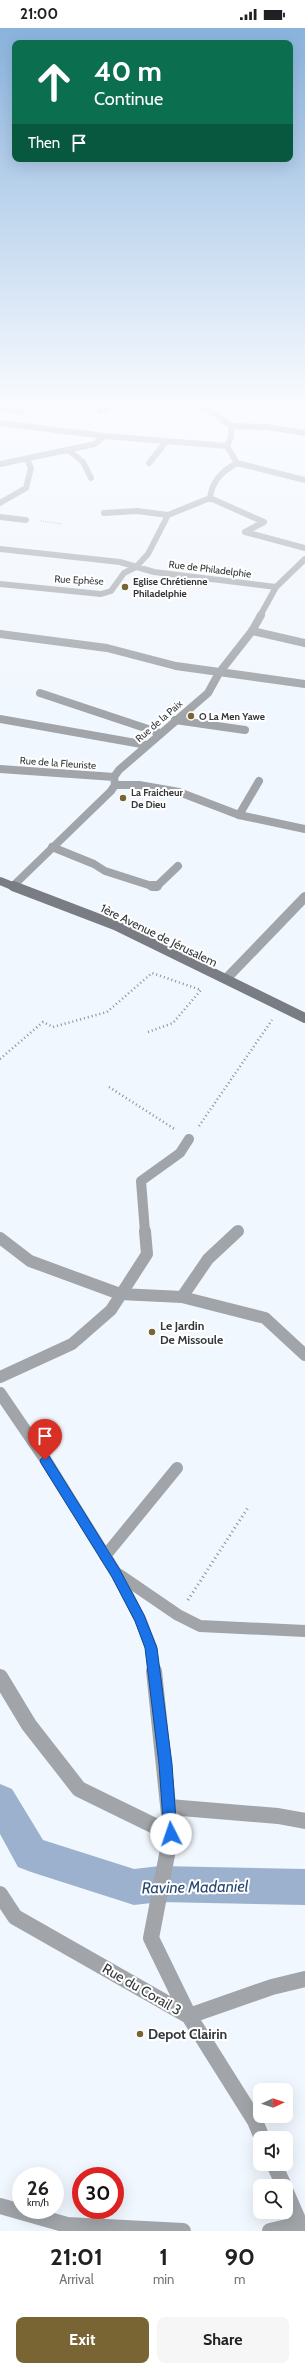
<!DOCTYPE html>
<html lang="en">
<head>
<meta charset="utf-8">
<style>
  :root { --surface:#fff; --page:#f6f6f6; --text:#202124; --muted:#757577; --accent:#796534 }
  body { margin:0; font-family:Cabin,sans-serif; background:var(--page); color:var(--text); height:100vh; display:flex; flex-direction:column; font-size:15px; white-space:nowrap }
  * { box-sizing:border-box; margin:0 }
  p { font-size:13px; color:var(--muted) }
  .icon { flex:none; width:22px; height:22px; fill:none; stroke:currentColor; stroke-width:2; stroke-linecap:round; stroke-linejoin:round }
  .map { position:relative; height:2203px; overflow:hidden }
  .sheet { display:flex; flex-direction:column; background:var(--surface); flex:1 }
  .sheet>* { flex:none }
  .banner { position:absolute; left:12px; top:12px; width:281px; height:122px; border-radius:8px; box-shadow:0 4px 16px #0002; background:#0b6e4f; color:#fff; overflow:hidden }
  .needle { width:26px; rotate:87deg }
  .tools { position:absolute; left:253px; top:2055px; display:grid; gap:8px }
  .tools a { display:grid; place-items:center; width:40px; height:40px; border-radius:8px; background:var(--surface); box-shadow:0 4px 16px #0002; font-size:20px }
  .speed { position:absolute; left:12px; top:2139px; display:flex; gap:8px; font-size:20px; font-weight:700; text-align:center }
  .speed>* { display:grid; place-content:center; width:52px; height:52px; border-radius:50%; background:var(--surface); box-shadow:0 4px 16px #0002; line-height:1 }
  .speed small { font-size:10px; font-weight:400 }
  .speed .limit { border:6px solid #d22; background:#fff; color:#111 }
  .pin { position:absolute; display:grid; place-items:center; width:34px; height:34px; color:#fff; margin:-41px -17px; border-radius:50% 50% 50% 0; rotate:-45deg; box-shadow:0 0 4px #0007 }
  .pin .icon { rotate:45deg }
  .me { position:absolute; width:44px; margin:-22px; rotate:356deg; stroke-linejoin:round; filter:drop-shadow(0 0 3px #0008) }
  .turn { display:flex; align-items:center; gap:14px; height:84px; padding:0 16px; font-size:18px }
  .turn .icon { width:52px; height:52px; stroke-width:2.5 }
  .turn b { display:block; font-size:28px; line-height:34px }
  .then { display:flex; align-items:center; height:38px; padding:0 16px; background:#0003; gap:8px; font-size:15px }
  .eta { display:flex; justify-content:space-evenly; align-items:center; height:68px; text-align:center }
  .eta b { font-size:24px; font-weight:700; line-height:28px }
  .action { display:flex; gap:8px; margin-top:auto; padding:8px 16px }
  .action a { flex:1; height:46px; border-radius:8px; background:var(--accent); color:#fff; font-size:16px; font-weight:700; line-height:46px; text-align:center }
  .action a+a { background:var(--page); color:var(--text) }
  .status { display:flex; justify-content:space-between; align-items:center; height:28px; padding:0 20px; background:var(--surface); direction:ltr }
  .status svg { height:11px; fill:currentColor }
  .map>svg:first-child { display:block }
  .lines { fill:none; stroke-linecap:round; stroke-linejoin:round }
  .canal { fill:#9bb1cd; fill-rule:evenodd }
  .path-far2 { stroke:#8b8f94; stroke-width:1.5; stroke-dasharray:0.5 1.5; stroke-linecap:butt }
  .path-far1 { stroke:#8b8f94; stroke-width:2.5; stroke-dasharray:1 3; stroke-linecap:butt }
  .path { stroke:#8b8f94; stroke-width:3; stroke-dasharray:1 3.5; stroke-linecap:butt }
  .lane-far3 { stroke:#a1a4a8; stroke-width:6 }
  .lane-far2 { stroke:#a1a4a8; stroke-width:8 }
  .lane-far1 { stroke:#a1a4a8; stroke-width:10 }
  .lane { stroke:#a1a4a8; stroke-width:12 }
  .street-far4 { stroke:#a1a4a8; stroke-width:6 }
  .street-far3 { stroke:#a1a4a8; stroke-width:8 }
  .street-far2 { stroke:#a1a4a8; stroke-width:10 }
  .street-far1 { stroke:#a1a4a8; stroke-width:12 }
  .street { stroke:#a1a4a8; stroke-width:16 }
  .secondary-far1 { stroke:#797d83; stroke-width:8 }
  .secondary { stroke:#797d83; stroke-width:10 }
  .route { fill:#1a73e8; stroke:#114b97 }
  .poi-dot { fill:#796534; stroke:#fff; stroke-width:1.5 }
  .labels { text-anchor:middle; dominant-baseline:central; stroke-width:4; stroke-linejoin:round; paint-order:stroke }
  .far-street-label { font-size:10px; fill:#35383b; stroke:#fff }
  .far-poi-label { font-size:10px; font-weight:bold; fill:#35383b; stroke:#fff; text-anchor:start }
  .street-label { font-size:12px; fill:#35383b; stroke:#fff }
  .poi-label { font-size:12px; font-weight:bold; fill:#35383b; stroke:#fff; text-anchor:start }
  .near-street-label { font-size:14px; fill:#35383b; stroke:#fff }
  .near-poi-label { font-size:14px; font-weight:bold; fill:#35383b; stroke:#fff; text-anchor:start }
  .near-water-label { font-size:16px; font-style:italic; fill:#284970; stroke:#fff }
</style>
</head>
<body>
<div class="status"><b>21:00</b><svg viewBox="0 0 49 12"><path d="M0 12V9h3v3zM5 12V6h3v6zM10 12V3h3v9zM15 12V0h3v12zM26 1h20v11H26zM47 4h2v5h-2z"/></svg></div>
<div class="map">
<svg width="305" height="2203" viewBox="0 0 305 2203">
  <rect width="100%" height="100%" fill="#f1f7fe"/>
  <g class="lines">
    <path class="canal" d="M0,1756l12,5 31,51 91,29 26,-3 145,3v36l-145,-3 -26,3 -103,-33 -13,-5 -18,-33z"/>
    <path class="path-far2" d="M41,493l21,3"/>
    <path class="path-far1" d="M148,1004l25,-9 28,-33
      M0,1031l43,-37 10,5 54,-15 45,-39 49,17
      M109,1059l67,43
      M199,1098l73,-106"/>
    <path class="path" d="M188,1572l61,-94"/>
    <path class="lane-far3" d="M0,379l21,5
      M202,379l33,-4
      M149,435l17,-21"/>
    <path class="lane-far2" d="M252,603l53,12
      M175,692l70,10
      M239,787l20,-34
      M52,819l42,17 11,7 50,16
      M156,859l22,-21"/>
    <path class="lane-far1" d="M152,858h5"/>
    <path class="lane" d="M182,1269l26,-38 30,-28
      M105,1528l72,-88"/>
    <path class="street-far4" d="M192,375l22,10 17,13v11l-4,9 10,17 68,17
      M100,383l14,-8
      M0,395l104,13 123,10
      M231,398l36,1 38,6
      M68,422l15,12 8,16
      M0,436l95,-20 9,-8
      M210,470l54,24 -19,10 60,16
      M0,475l26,-15 5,-20 -4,-9
      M104,485l33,-2 31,4
      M0,489l26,3
      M0,521l120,13 34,10 122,15
      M0,556l101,10 10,-3 13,-18 12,-6 12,-13 20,-39 42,-17c2,-17 12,-27 27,-35
      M260,588l16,-29 29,-28"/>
    <path class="street-far3" d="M0,606l107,14 69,18 129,18
      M40,665l120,40
      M0,691l147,26
      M0,741l114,8
      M115,757h24l40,7 60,23 66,14
      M13,858l98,-95 4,-6 -1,-8 5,-7 89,-77 11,-20 33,-42 9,-16"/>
    <path class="street-far2" d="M226,951l79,-82
      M145,1204l-4,-51 39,-28 9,-14"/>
    <path class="street-far1" d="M0,1210l30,23 90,33 62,3 83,21 40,37
      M0,1349l72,-33 39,-34 36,-56 -2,-23
      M0,1365l45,66 71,114 24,46 11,28 3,25
      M118,1546l60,41 22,11 105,5"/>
    <path class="street" d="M154,1643l17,163 -20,104 38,78 83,-29 33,-8
      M0,1649l29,48 50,64 92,45
      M169,1779l109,9 27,5
      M0,1866l15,23 174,99 66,105 7,17
      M274,2136l10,22
      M286,2164l17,39
      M0,2178l67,19 116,6
      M270,2203l30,-7"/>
    <path class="secondary-far1" d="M0,853l15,6"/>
    <path class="secondary" d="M13,858l102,39 190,93"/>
  </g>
  <linearGradient id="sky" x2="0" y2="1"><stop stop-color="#89b3dd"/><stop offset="0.55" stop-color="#f9fbff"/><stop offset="1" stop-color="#f9fbff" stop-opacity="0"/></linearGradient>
  <rect width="305" height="683" fill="url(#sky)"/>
  <path class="route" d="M45,1427l4,1 71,114 24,45 13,33 15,116 5,70 -1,5 -5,1 -5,-1 -2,-5 -5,-70 -14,-116 -10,-27 -23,-44 -71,-114 -1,-3z"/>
  <g class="poi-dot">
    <circle cx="125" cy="559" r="4"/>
    <circle cx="191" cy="688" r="4"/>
    <circle cx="123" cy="770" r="4"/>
    <circle cx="152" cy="1304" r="4"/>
    <circle cx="140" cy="2006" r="4"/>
  </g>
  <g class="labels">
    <g class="far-street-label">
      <text transform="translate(210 541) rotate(7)">Rue de Philadelphie</text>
      <text transform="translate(79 552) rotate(3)">Rue Ephèse</text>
      <text transform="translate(159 693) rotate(-41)">Rue de la Paix</text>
      <text transform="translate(58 735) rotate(4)">Rue de la Fleuriste</text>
    </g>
    <g class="far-poi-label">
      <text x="133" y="553">Eglise Chrétienne<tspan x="133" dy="12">Philadelphie</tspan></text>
      <text x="199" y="688">O La Men Yawe</text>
      <text x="131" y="764">La Fraicheur<tspan x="131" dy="12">De Dieu</tspan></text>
    </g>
    <g class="street-label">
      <text transform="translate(159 907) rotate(26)">1ère Avenue de Jérusalem</text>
    </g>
    <g class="poi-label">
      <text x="160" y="1297">Le Jardin<tspan x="160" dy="14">De Missoule</tspan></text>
    </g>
    <g class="near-street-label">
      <text transform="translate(142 1961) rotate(30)">Rue du Corail 3</text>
    </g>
    <g class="near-poi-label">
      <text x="148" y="2006">Depot Clairin</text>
    </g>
    <g class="near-water-label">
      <text transform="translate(195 1859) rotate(-1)">Ravine Madaniel</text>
    </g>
  </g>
</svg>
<div class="tools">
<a><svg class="needle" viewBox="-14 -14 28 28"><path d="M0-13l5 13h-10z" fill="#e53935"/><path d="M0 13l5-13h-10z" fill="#757577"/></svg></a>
<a><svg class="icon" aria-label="sound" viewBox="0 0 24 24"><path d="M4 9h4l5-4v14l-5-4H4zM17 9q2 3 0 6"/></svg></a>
<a><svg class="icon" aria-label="search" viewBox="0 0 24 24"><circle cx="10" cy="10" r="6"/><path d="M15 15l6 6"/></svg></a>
</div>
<div class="speed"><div>26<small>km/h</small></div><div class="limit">30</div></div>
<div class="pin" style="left:45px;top:1432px;background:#d93025"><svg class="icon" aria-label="arrive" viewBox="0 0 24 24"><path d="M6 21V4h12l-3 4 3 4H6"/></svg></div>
<svg class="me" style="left:171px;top:1806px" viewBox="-20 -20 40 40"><circle r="19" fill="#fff"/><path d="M0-13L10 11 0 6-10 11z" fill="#1a73e8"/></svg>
<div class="banner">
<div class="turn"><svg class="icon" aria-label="ahead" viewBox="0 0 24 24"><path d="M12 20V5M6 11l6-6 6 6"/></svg><div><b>40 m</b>Continue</div></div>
<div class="then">Then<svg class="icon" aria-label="arrive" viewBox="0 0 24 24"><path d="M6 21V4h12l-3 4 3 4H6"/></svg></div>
</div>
</div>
<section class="sheet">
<div class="eta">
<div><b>21:01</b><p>Arrival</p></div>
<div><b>1</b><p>min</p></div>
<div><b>90</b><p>m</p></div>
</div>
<div class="action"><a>Exit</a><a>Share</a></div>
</section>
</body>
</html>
